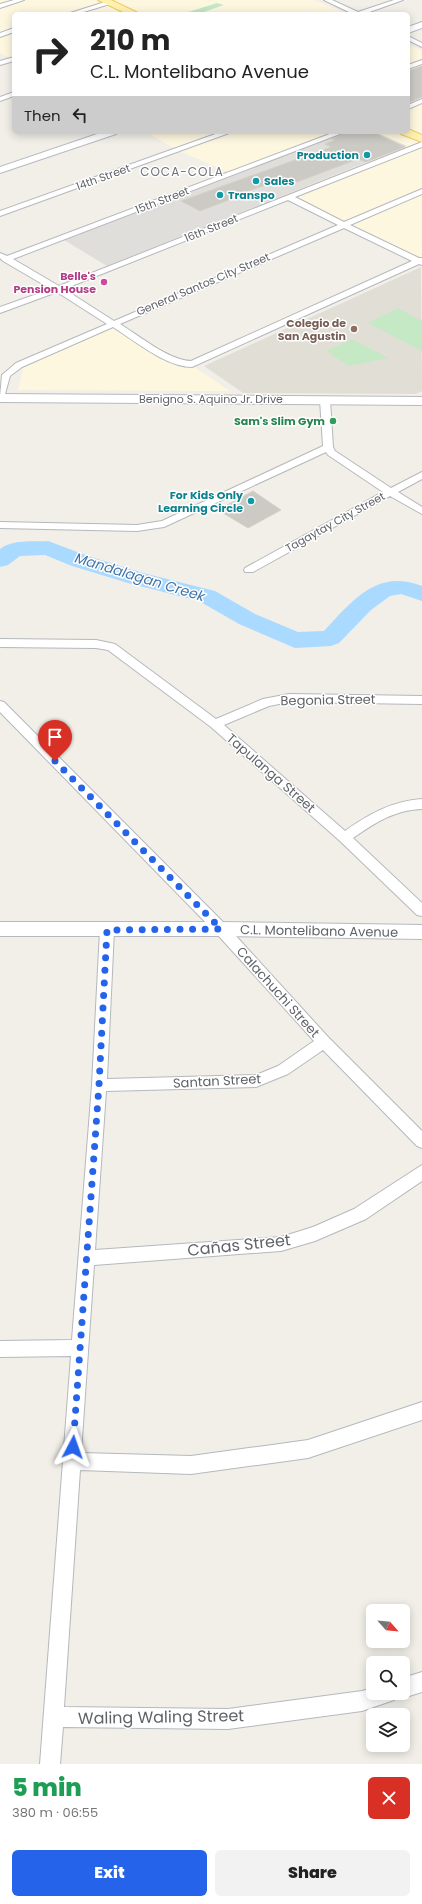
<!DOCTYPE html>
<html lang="en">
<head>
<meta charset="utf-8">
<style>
  :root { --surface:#fff; --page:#f2f2f2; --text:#222; --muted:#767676; --accent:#2563eb }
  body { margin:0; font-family:Poppins,sans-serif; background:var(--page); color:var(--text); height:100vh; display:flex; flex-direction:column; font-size:15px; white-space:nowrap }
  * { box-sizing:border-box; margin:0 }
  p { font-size:13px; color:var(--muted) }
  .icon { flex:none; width:22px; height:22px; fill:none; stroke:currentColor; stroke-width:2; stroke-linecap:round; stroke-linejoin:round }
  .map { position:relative; height:1764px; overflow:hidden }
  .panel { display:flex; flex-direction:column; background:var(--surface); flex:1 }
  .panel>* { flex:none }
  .top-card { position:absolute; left:12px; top:12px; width:398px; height:122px; border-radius:6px; box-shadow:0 2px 10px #0003; background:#fff; color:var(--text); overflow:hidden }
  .needle { width:26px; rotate:117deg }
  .tools { position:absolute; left:366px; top:1604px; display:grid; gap:8px }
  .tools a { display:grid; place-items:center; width:44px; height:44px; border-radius:6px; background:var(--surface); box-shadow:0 2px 10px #0003; font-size:20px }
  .pin { position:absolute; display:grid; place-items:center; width:34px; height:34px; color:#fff; margin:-41px -17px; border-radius:50% 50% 50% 0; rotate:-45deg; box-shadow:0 0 4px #0007 }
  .pin .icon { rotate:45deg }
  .me { position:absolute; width:44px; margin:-22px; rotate:4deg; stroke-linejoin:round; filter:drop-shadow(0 0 3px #0008) }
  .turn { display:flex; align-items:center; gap:14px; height:84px; padding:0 12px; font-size:18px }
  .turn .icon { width:52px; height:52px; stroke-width:2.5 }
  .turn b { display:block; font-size:28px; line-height:34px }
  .then { display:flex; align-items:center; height:38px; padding:0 12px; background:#0003; gap:8px; font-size:15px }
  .round { display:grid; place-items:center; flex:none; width:42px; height:42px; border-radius:6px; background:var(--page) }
  .headline { display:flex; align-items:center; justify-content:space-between; height:68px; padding:0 12px }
  h1 { font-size:24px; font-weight:800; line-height:30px; color:#1e9e55 }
  .button { display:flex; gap:8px; margin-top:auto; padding:8px 12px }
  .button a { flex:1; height:46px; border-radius:6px; background:var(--accent); color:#fff; font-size:16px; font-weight:800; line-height:46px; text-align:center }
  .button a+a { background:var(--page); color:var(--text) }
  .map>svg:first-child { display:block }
  .commercial { fill:#fef7e0 }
  .industrial { fill:#e0deda }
  .education { fill:#e1ded6 }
  .green { fill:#c5e8c5 }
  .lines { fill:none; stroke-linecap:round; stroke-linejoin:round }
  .river { fill:#aadaff; fill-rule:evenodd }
  .building { fill:#cccac5; stroke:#d6d1c6 }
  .street-casing { stroke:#b5b8bc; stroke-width:2 }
  .secondary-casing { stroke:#b6babf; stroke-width:2 }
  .primary-casing { stroke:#f2c960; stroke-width:2 }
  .street { fill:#fff; fill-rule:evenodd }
  .secondary { fill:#fff; fill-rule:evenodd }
  .primary { fill:#fff2af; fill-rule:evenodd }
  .route { stroke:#2563eb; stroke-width:7; stroke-dasharray:0 12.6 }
  .culture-dot { fill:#0f9aa8; stroke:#fff; stroke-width:1.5 }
  .hotel-dot { fill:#d1479c; stroke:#fff; stroke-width:1.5 }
  .education-dot { fill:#8d6e63; stroke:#fff; stroke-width:1.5 }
  .leisure-dot { fill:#2e9e5b; stroke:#fff; stroke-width:1.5 }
  .labels { text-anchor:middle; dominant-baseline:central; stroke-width:3; stroke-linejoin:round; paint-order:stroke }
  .far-culture-label { font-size:11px; font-weight:bold; fill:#0d838f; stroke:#fff; text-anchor:end }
  .far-street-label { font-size:11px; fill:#5f6368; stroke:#fff }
  .far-hotel-label { font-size:11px; font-weight:bold; fill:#b23c85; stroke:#fff; text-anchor:end }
  .far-education-label { font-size:11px; font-weight:bold; fill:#785e54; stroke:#fff; text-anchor:end }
  .far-leisure-label { font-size:11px; font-weight:bold; fill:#27864d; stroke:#fff; text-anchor:end }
  .far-neighbourhood-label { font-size:12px; letter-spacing:1px; fill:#70757a; stroke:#fff }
  .street-label { font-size:13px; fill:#5f6368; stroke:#fff }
  .water-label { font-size:14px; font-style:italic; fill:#4174aa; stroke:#fff }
  .near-street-label { font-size:16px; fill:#5f6368; stroke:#fff }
</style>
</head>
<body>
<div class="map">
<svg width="422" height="1764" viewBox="0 0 422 1764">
  <rect width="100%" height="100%" fill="#f1efe8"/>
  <path class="commercial" d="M0,0h314l34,14h-334v46l-14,-7z
    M408,44l14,7v212l-134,-66 -109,-46 -33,-19h262z
    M117,324l71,39 42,28 -212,-1 7,-29z"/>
  <path class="industrial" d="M347,132h28l32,14 -300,120 -43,-26z"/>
  <path class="education" d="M421,267l1,124 -6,3 -173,-1 -39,-27z"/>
  <path class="green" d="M217,3l7,2 -26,9h-16z
    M398,308l24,13v30l-54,-28z
    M352,339l36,19 -39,8 -23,-15z"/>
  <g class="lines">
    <path class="river" d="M48,541l40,15 55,17 72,18 40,23 43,18 26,-1c28,-30 53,-63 98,-45v15l-21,-7 -11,2 -19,14 -32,33 -8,3 -36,2 -56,-24 -40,-23 -71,-18 -56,-17 -27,-11 -25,1 -12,9 -8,2v-18c13,-10 32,-7 48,-8z"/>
  </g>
  <path class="building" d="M422,66v31l-14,6v-32z
    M346,132h26l33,15 -39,15 -8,-3 -61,23 -10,-4 -51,17 3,1 -39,15 -19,-10 150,-54 -6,-3 10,-4 -3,-1z
    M253,491l28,19 -33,18 -30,-18z"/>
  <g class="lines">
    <g class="street-casing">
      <path id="street" d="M14,0h10l-24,8v-4z
        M324,0h8l26,12 36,-12h9l-39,14h-11z
        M108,1l2,1v2l-33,10h-10z
        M14,28v4l-14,5v-4z
        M408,36l14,7v4l-14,-7z
        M14,57v4l-14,4v-4z
        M422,60v4l-14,5v-4z
        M14,92v4l-14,5v-4z
        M422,99v4l-14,6v-4z
        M221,132h11l-232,84v-5z
        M335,132h10l-332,127 46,27 363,-144v5l-127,50 49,25 78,-33v5l-72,31 69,33h3v7l-3,-1 -227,103c-26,0 -57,-26 -79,-40l-91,40 -12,9 -5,18 -5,3 2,-22 14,-12 91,-39 -50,-32 -57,21v-6l51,-18 -48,-28 -3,-3v-5l7,3zM288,200l50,25 -224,96 -50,-32zM344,228l68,33 -221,100c-21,0 -53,-26 -71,-37z
        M325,397l5,3 3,47 2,4 56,37 31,-16v7l-24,13 24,15v7l-32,-18 -137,76h-8l-1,-2 1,-2 138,-76 -55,-37 -2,-3 -162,75 -27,4 -137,-3v-6l137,3 25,-4 161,-75 -3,-46z
        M0,639l96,1 19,4 101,75 47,-20 26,-5 133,2v8l-133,-2 -20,4 -45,19 121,106c24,-17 47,-30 77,-32v10c-28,1 -47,14 -69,29l69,65v13l-5,-1 -77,-74 -129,-114 -103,-77 -12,-2 -96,-1z
        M0,701l4,1 222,223 103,113 93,93v17l-5,-2 -94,-96 -35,24 -32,13 -150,4 -11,159 186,-13 32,-10 41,-18 68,-44v16l-56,38 -51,22 -34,10 -187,14 -13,188 110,3 117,-16 114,-38v18l-114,38 -117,16 -111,-4 -16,237 164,2 134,-18 11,-3v5h30v-15l19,-6v20l-19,6 -7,-3 -2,5 -32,11 -134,18 -165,-2 -3,37h-20l31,-408 -71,1v-16l72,-1 20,-255 8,-155 2,-4 5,-1 5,1 2,4 -7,149 149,-4 22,-9 36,-25 -98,-108 -216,-221z"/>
    </g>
    <g class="secondary-casing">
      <path id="secondary" d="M422,22v6l-14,5v-6z
        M103,132h15l-2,2 -116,39v-6z
        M0,394l422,3v8l-422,-3z
        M0,922h221l201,3v14l-201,-3h-221z"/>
    </g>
    <g class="primary-casing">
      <path id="primary" d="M98,0h13l29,14h-13z
        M408,129l14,6v7l-21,-8 -1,-2h8z"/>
    </g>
    <use href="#street" class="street"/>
    <use href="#secondary" class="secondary"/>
    <use href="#primary" class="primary"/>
  </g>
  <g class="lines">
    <path class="route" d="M55,761l166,168 -114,1 -8,155 -26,362"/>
  </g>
  <g class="culture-dot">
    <circle cx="367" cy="155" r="4"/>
    <circle cx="256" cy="181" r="4"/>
    <circle cx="220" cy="195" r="4"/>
    <circle cx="251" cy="501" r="4"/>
  </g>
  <circle class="hotel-dot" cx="104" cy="282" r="4"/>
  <circle class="education-dot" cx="354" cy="329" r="4"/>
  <circle class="leisure-dot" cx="333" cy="421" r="4"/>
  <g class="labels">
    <g class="far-culture-label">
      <text x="359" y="155">Production</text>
      <text x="264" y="181" text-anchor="start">Sales</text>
      <text x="228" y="195" text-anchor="start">Transpo</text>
      <text x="243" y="495">For Kids Only<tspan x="243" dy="13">Learning Circle</tspan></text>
    </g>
    <g class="far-street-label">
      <text transform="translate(103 177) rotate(-20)">14th Street</text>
      <text transform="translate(162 200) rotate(-21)">15th Street</text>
      <text transform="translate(211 228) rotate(-22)">16th Street</text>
      <text transform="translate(203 284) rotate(-23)">General Santos City Street</text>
      <text x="211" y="399">Benigno S. Aquino Jr. Drive</text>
      <text transform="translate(335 522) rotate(-29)">Tagaytay City Street</text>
    </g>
    <g class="far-hotel-label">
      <text x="96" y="276">Belle's<tspan x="96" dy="13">Pension House</tspan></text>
    </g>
    <g class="far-education-label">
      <text x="346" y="323">Colegio de<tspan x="346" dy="13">San Agustin</tspan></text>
    </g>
    <g class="far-leisure-label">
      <text x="325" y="421">Sam's Slim Gym</text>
    </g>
    <g class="far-neighbourhood-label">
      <text x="182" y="171">COCA-COLA</text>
    </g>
    <g class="street-label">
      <text transform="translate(328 700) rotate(-1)">Begonia Street</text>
      <text transform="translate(271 773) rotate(41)">Tapulanga Street</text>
      <text transform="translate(319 931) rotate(1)">C.L. Montelibano Avenue</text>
      <text transform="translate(278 992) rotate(48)">Calachuchi Street</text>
      <text transform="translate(217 1081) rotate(-3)">Santan Street</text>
    </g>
    <g class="water-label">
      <text transform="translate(140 577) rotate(17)">Mandalagan Creek</text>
    </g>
    <g class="near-street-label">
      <text transform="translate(239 1245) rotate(-6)">Cañas Street</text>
      <text transform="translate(161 1717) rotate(-1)">Waling Waling Street</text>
    </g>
  </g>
</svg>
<div class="tools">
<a><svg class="needle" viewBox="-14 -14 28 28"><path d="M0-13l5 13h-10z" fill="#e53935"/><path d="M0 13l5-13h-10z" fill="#767676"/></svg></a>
<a><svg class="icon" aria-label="search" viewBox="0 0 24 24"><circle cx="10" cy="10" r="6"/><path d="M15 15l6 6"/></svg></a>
<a><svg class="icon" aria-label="layers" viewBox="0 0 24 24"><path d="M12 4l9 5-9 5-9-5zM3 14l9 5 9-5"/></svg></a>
</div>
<div class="pin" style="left:55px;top:761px;background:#d93025"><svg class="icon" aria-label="arrive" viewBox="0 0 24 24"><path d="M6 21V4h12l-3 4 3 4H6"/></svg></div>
<svg class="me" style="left:73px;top:1447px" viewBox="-20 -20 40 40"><path d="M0-17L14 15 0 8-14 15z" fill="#2563eb" stroke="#fff" stroke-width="4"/></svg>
<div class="top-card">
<div class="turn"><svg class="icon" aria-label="right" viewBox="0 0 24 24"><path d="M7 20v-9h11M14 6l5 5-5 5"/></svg><div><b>210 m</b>C.L. Montelibano Avenue</div></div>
<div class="then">Then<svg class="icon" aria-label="left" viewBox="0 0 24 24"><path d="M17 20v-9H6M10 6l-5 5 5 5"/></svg></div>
</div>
</div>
<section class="panel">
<div class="headline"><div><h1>5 min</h1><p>380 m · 06:55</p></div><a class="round" style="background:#d93025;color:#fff"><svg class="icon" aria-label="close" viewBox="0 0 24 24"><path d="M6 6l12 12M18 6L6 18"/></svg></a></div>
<div class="button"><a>Exit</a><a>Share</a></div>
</section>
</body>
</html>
